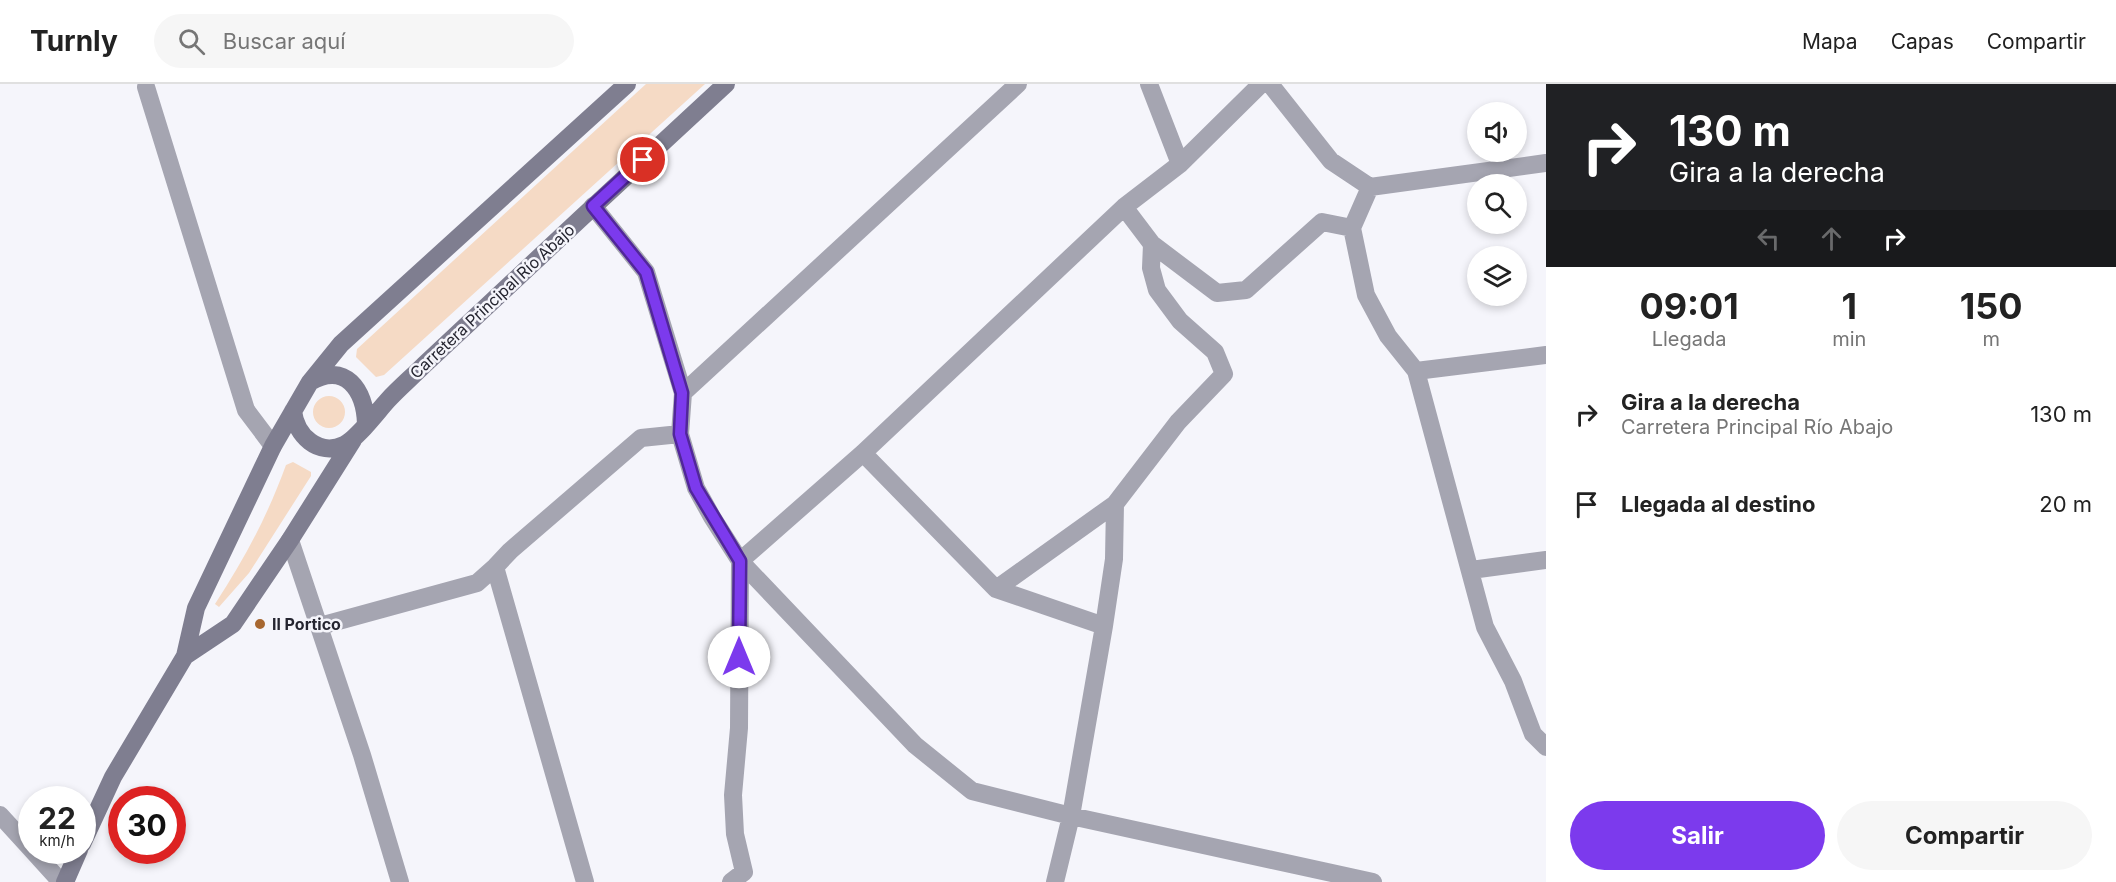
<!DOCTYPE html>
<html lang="es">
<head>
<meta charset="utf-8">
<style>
  :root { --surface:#fff; --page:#f6f6f6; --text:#222; --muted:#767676; --line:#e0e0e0; --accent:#7c3aed }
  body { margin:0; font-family:Inter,sans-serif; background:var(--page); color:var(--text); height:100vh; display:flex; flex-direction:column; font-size:22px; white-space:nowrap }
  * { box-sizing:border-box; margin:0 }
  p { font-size:20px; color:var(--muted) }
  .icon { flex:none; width:33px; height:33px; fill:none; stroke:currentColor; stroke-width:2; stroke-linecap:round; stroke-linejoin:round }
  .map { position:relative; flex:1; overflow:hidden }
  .drawer { display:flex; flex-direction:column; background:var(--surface); width:570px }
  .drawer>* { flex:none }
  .hud { background:#202124; color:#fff; overflow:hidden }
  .fabs { position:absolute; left:1467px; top:18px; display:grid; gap:12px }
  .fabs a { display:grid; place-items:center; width:60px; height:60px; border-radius:50%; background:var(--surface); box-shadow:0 3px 9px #0003; font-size:30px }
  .speed { position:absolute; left:18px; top:702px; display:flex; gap:12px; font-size:30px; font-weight:700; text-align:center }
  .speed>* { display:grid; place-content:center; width:78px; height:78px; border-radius:50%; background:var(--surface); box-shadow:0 3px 9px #0003; line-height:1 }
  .speed small { font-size:15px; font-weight:400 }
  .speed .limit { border:9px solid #d22; background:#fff; color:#111 }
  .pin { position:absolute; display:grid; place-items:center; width:51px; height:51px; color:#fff; margin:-26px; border:3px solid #fff; border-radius:50%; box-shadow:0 2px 6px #0007 }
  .me { position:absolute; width:66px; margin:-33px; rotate:0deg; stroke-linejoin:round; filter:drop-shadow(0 0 4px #0008) }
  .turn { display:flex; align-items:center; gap:21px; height:126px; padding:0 24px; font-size:27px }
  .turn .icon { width:78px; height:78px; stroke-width:2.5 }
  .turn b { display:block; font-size:42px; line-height:51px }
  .lanes { display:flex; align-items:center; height:57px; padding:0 24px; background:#0003; justify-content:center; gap:30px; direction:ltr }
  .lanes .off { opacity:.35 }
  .eta { display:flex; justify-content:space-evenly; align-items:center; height:102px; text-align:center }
  .eta b { font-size:36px; font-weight:700; line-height:42px }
  .action { display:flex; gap:12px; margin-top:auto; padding:12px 24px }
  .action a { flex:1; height:69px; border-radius:36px; background:var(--accent); color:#fff; font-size:24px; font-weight:700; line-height:69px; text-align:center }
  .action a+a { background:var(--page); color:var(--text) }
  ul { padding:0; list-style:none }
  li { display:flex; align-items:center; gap:18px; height:90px; padding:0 24px }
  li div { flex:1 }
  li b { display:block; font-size:22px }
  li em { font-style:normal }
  header { display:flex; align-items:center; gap:36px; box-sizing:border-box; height:84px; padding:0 30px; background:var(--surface); border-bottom:2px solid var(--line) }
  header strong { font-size:28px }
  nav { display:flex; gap:33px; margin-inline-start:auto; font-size:21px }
  .search { width:420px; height:54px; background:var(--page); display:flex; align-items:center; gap:15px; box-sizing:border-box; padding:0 21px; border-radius:33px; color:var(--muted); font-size:22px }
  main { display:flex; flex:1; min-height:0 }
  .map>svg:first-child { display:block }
  .green { fill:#f5dac5 }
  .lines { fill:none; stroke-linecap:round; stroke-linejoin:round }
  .street { stroke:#a5a5b1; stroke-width:18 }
  .secondary { stroke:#7f7e90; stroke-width:18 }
  .route-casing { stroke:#51269a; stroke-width:15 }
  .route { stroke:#7c3aed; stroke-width:10 }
  .poi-dot { fill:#a76730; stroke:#f5f5fb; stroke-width:2 }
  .labels { text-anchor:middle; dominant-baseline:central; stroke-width:5; stroke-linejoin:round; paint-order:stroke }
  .street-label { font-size:16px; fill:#252530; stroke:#f5f5fb }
  .poi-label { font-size:16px; font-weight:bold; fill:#252530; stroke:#f5f5fb; text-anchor:start }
</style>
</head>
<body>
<header>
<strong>Turnly</strong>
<div class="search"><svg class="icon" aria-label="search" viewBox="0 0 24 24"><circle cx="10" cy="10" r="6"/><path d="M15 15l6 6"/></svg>Buscar aquí</div>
<nav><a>Mapa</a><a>Capas</a><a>Compartir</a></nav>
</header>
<main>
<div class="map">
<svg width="1546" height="798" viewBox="0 0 1546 798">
  <rect width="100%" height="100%" fill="#f5f5fb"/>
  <path class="green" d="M646,0h59l-321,291 -8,2 -20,-20 1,-8z
    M313 328a16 16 0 1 1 32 0a16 16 0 1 1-32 0Z
    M293,378l18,10v4l-62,97 -30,34 -4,-3c30,-46 52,-87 71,-139z"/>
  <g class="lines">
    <path class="street" d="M1149,0l31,80
      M1270,0l61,77 39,26 -18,41 14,67 22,41 28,35 69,256 28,54 20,53 13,13
      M146,3l100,323 27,36
      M1370,103l176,-24
      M593,122l53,66 37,121 -3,41 16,54 16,29 28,44 175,184 57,46 99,25 302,66
      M1124,123l28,37 65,49 29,-3 76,-68 30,6
      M1416,287l130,-16
      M683,309l335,-309
      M863,369l133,136 108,37
      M290,456l72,215 38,127
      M495,483l90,315
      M1471,486l75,-10
      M996,505l119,-85
      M320,542l157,-43 18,-16 15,-16 131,-113 39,-4
      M0,731l32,35
      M32,766l29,32
      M731,798l13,-10 -9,-38 -2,-39 6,-67 1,-167 123,-108 261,-246 56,-43 81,-80
      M1055,798l16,-66 33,-190 10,-67 1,-55 63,-82 46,-48 -9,-22 -35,-31 -23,-31 -6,-22 1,-24"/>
    <path class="secondary" d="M311,297l30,-37 286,-260
      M293,327c3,24 25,46 51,34 13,-6 33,-33 44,-45 11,-12 24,-23 36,-35 100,-94 201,-188 302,-281
      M185,572l48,-32 57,-84 63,-100
      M82,760l31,-67 72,-121 11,-48 77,-162 37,-64c35,-21 55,8 56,42
      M65,798l14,-32"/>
  </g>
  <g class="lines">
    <g class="route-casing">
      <path id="route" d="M643,76l-50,46 53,66 36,121 -2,41 16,54 44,73 -1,96"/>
    </g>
    <use href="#route" class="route"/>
  </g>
  <circle class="poi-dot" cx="260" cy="540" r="6"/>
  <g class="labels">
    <g class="street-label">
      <text transform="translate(492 217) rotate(-43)">Carretera Principal Río Abajo</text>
    </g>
    <g class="poi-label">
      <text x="272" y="540">Il Portico</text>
    </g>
  </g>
</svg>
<div class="fabs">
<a><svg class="icon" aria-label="sound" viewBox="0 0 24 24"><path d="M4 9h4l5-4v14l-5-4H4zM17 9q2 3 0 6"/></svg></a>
<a><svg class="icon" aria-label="search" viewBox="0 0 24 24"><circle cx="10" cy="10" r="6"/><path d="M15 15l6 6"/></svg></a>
<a><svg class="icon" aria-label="layers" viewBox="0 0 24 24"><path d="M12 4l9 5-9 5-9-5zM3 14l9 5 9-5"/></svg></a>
</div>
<div class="speed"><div>22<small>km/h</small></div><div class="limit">30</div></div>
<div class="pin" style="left:643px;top:76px;background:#d93025"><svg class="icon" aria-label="arrive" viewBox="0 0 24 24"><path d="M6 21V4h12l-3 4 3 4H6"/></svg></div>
<svg class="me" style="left:739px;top:573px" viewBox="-20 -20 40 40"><circle r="19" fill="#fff"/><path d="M0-13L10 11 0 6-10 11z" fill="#7c3aed"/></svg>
</div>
<section class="drawer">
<div class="hud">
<div class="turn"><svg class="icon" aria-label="right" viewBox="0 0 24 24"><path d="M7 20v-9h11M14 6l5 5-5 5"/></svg><div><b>130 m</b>Gira a la derecha</div></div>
<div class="lanes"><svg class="icon off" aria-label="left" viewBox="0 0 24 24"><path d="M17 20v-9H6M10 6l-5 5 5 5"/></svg><svg class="icon off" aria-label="ahead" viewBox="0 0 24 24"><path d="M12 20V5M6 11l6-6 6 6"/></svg><svg class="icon" aria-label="right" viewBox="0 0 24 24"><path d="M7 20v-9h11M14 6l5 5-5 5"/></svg></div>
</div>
<div class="eta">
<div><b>09:01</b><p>Llegada</p></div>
<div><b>1</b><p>min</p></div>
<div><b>150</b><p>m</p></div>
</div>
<ul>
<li><svg class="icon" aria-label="right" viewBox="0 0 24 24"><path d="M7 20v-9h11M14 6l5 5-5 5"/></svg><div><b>Gira a la derecha</b><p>Carretera Principal Río Abajo</p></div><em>130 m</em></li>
<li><svg class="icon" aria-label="arrive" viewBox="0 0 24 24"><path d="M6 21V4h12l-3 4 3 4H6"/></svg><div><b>Llegada al destino</b></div><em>20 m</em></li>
</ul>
<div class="action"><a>Salir</a><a>Compartir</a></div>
</section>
</main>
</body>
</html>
